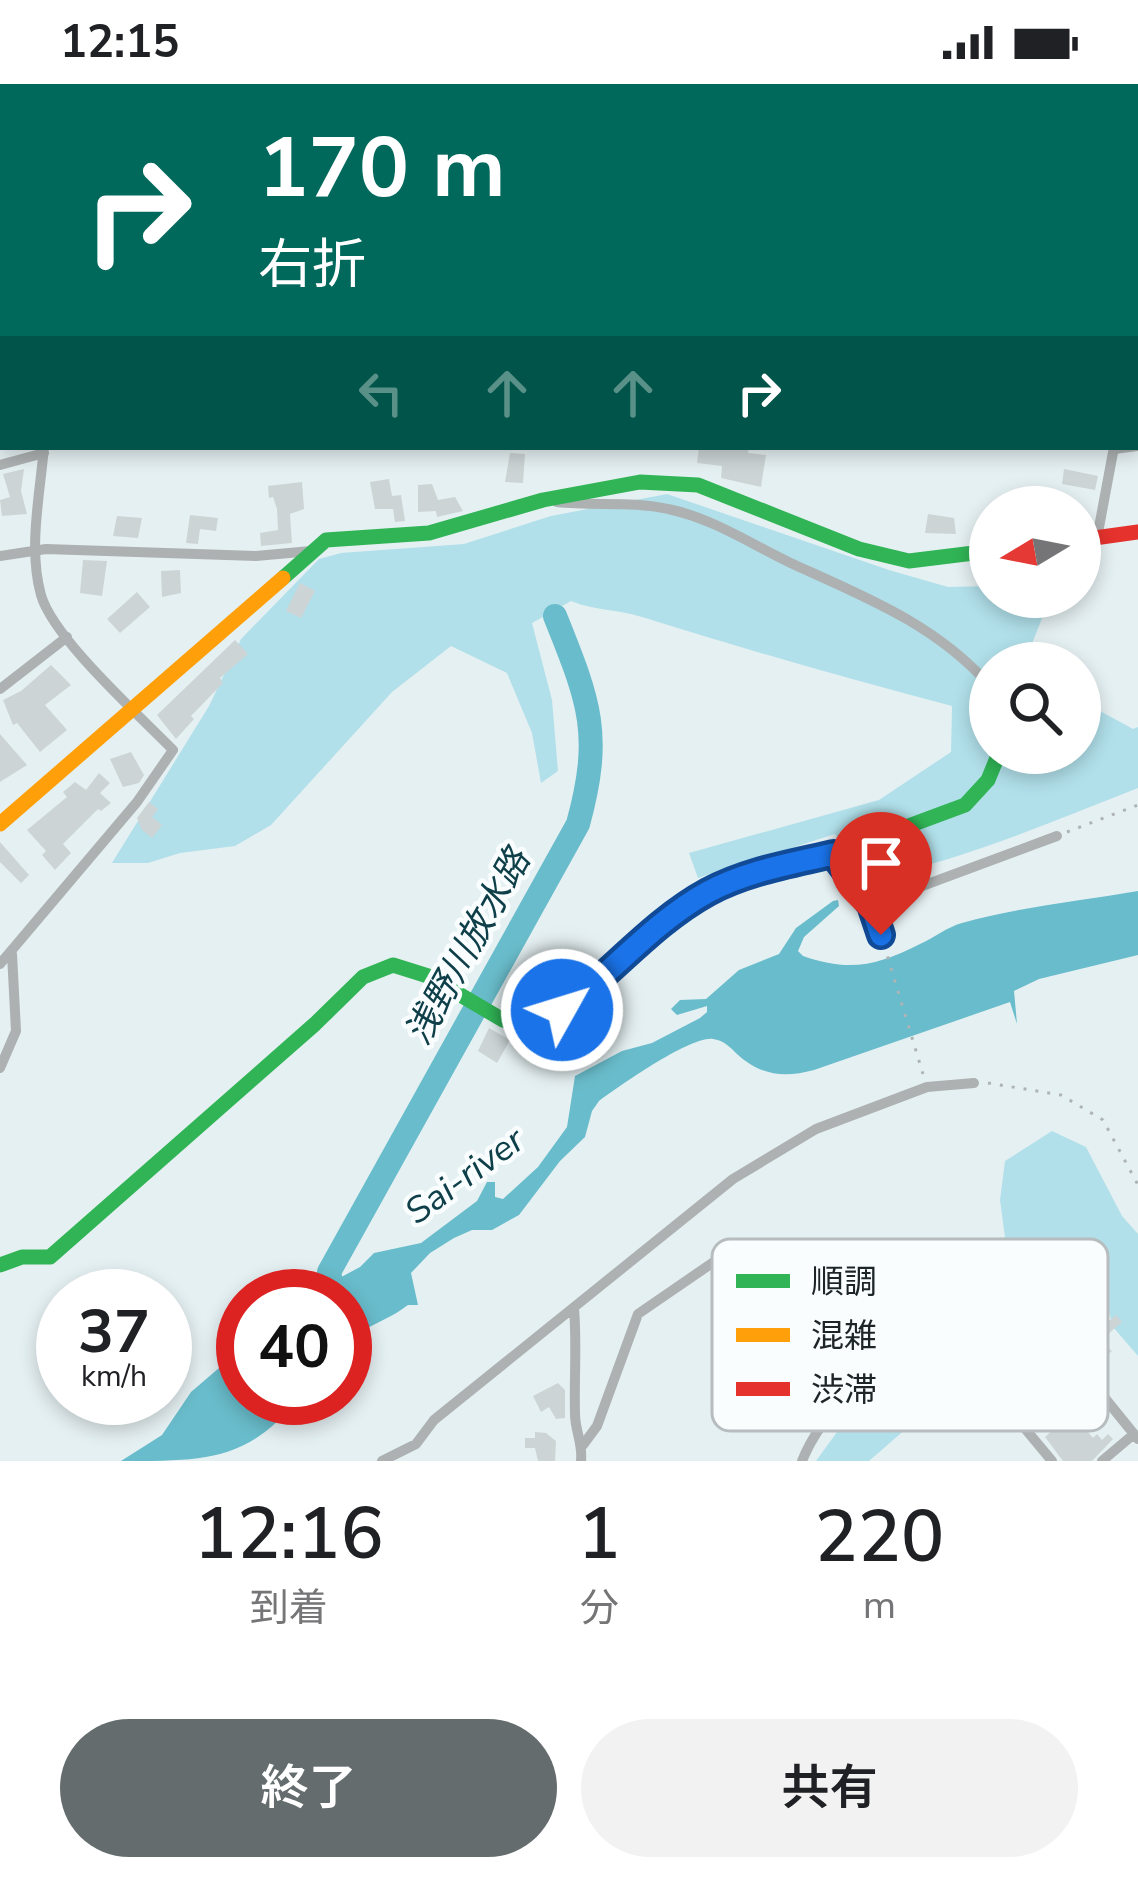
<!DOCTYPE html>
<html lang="ja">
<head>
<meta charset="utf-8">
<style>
  :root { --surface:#fff; --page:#f2f2f2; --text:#202124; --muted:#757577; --accent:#646c6e }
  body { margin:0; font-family:"Nunito Sans","Noto Sans JP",sans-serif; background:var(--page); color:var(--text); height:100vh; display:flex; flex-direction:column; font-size:45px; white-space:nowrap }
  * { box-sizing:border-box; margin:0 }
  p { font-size:39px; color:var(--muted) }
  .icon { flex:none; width:66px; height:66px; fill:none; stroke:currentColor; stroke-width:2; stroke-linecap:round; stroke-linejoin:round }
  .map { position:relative; height:1377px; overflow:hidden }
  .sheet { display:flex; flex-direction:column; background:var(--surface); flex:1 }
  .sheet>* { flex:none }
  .hud { position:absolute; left:0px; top:0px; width:1140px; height:366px; box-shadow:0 6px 18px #0003; background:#00695c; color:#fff; overflow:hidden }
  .needle { width:78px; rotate:260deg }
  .controls { position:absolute; left:969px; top:402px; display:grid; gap:24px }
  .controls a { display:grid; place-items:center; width:132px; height:132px; border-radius:50%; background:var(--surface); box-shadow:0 6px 18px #0003; font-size:60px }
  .speed { position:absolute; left:36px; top:1185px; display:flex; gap:24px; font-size:60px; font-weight:700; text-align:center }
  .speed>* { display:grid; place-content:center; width:156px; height:156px; border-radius:50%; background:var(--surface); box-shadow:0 6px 18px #0003; line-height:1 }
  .speed small { font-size:30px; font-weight:400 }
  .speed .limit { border:18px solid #d22; background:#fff; color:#111 }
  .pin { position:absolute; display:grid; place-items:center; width:102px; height:102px; color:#fff; margin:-123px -51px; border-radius:50% 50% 50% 0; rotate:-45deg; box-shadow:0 0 12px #0007 }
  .pin .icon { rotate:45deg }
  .me { position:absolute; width:132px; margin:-66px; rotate:51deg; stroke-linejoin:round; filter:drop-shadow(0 0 9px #0008) }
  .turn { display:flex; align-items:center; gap:42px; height:252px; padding:0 60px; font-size:54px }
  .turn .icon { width:156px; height:156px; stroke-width:2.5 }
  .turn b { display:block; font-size:84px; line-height:102px }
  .lanes { display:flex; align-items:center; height:114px; padding:0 60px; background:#0003; justify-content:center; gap:60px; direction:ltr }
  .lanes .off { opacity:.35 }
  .eta { display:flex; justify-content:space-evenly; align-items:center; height:204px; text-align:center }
  .eta b { font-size:72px; font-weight:600; line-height:84px }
  .button { display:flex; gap:24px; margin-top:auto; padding:24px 60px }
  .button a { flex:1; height:138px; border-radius:72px; background:var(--accent); color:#fff; font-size:48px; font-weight:600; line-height:138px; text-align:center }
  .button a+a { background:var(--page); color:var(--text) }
  .status { display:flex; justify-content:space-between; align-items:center; height:84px; padding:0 60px; background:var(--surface); direction:ltr }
  .status svg { height:33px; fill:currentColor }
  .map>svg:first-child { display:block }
  .green { fill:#b1e0ea }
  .water { fill:#69bccb }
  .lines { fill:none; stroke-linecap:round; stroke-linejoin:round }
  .canal { stroke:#69bccb; stroke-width:14 }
  .river { stroke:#69bccb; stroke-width:24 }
  .building { fill:#ccd4d6 }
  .path { stroke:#aeb4b6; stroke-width:3; stroke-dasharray:3 9; stroke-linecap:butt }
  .lane { stroke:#adb1b2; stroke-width:6 }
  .street { stroke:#adb1b2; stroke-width:10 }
  .fast { stroke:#30b455; stroke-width:15 }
  .slow { stroke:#ff9f0a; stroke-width:15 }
  .jam { stroke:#e5322d; stroke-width:15 }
  .route-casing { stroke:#114b97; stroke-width:30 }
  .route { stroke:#1a73e8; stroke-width:21 }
  .labels { text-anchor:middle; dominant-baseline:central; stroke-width:9; stroke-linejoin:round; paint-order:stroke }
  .water-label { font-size:36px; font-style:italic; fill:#0f404a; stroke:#f9fdfe }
  .key { fill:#f9fdfe; stroke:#b7bcbe; stroke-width:3 }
  .key-label { font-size:33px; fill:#1e2527 }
</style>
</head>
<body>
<div class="status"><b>12:15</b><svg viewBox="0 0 49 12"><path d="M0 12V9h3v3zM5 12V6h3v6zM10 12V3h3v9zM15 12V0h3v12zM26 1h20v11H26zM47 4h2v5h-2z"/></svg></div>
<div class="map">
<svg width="1138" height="1377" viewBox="0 0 1138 1377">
  <rect width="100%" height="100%" fill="#e5f0f2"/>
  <path class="green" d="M667,410l222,76 59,17 42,-1v11h41l12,19 -10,25 -1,22h-42v90h90v-53l53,29 5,-2v61c-88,34 -177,74 -271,91l-32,-45 -137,44 -9,-25 190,-53 72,-48 1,-46c-104,-27 -207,-57 -310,-89 -25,-8 -47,-6 -71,-16l-39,22 20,77 6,71 -17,12 -9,-50 -25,-60 -56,-27 -59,46 -121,133 -36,21 -55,7 -32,10h-36l97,-157 32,-67 78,-80 22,-6 123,-9 87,-28z
    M1052,1047l34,16 36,69 16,18v122l-25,-29 -9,-35 -19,-33 -38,-6 -32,26 -47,96 -99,86h-53l103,-142 18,-47 68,-35 -5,-37 5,-39z"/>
  <path class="water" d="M1138,807v64l-99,24 -25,12 3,33 -7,-22 -196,68c-30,8 -53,6 -77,-16 -7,-7 -14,-14 -24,-15 -23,-3 -93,47 -114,62l-7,10 -7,26 -25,24 -41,54 -27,15h-20l-18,8 -24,15 -19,20 7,32h-10c-21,16 -41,20 -63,38v-47h-39l54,-29 14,-14 47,-10 56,-42 10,-19h8v15l8,2 35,-32 29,-40 8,-51 47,-25 30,-8 48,-25 7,-6v-6l-30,9 -6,-6 9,-9 26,-1 33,-29 40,-16 17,-26 37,-27 5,-1 1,6 -35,31 -6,14 5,5c46,16 74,10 117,-12 14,-6 27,-17 42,-21 58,-16 117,-22 176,-32z
    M240,1266l3,3v45h56c-51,63 -93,63 -178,63l41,-26 29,-43z"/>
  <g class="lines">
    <path class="canal" d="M0,146l3,-1
      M1137,296l1,1"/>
    <path class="river" d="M334,1212l-5,-24 249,-448c25,-91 11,-123 -23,-208"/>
  </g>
  <path class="building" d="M699,363h50l-1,6 18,2 -5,32 -40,-9 1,-12 -25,-3z
    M510,369l15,1 -2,29 -18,-1z
    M24,385l-3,22 6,23 -25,2 -2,-16 10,-3 -7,-23z
    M1064,385l34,7 -3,14 -33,-6z
    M389,395l3,17 9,-1 4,26 -10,1 -2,-13h-18l-5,-27z
    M302,398l2,27 -14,5 2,29 -31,3 -1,-13 18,-3 -1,-21 -4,-12 -4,1 -1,-12z
    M432,400l6,16 17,-3 8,14 -26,6 -1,-6 -18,1v-27z
    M928,430l26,4 2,16 -31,-1z
    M190,431l28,3 -2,13 -16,-2 -2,15 -12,-1z
    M117,432l25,2 -4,20 -25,-2z
    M83,476l24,1 -5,35 -22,-3z
    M180,486l1,23 -19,4 -1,-26z
    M300,499l15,8 -14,27 -15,-7z
    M137,508l13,15 -30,26 -13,-14z
    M235,556l13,14 -28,24 3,5 -32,33 3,3 -18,20 -19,-24z
    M51,581l20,20 -26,20 22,25 -27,22 -23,-29 -4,2 -10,-25 18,-9z
    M0,650l27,31 -27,17z
    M131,668l13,23 -5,8 -16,4 -13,-28z
    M99,689l11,10 -10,10 11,10 -10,8 -3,-2 -35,35 8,9 -16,17 -13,-15 4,-4 -19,-21 40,-33 -4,-5 12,-10 11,8z
    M149,718l9,7 -6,8 10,8 -10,13 -10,-8 -5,-12z
    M0,758l29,33 -8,8 -21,-21z
    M489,944l21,12 -13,23 -19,-12z
    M1116,1231l6,7 -22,19 12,10 -14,11 4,6 -5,5 -20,-25z
    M558,1299l7,7v28l-9,1 -7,-12 -8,5 -8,-16z
    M1087,1308l10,13 -19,16 15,17 4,-4 5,6 6,-6 5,5 -21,22h-29l-18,-24 24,-21 -4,-4z
    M535,1348l11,1 10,8 -1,20h-17l-3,-13h-10v-10h10z"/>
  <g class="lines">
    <path class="path" d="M0,117l3,1
      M0,153l3,-1
      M1067,748l71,-27
      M884,861l39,129
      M988,999l73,12 42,25 35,65"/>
    <path class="lane" d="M1137,230l1,1
      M1114,367l24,-3"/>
    <path class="street" d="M28,0l1,3
      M808,3l1,-3
      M904,3l1,-3
      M1137,164l1,1
      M0,197l3,-1
      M1137,280l1,-2
      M0,289h3
      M0,381l44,-12
      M557,418c37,4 76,-1 111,7 45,9 86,37 127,56 71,32 143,61 195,121
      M1097,454l17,-91
      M0,472l46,-7 210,7 55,-5
      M0,605l67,-52
      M833,770l38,51 10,30
      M871,821l186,-69
      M0,880l137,-162 36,-52c-34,-35 -120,-112 -132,-155 -13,-46 -1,-101 3,-148
      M0,984l16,-37 -4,-77
      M574,1224c3,36 0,70 1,106 0,17 8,29 6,47
      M1044,1239l94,116
      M583,1361l14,-19 41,-112 96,-66 29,-5 39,10 61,44 29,29c-22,51 -70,84 -90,135
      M382,1377l34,-17 18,-24 299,-241 83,-50 111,-42 47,-4
      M1052,1377l-65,-78 18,-25 79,-67
      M1102,1377l32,-27"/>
    <path class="fast" d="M302,0v3
      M415,3l38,-3
      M0,67l3,-1
      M1137,111l1,1
      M283,494l43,-38 103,-7 114,-33 97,-18 58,3 161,64 50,12 81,-10
      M0,1181l22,-8h28l265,-233 48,-47 30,-12 35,11 75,44 19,7 20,-4 42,-29 73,-67 48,-33 33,-16 95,-24 132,-49 23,-25 11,-27"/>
    <path class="slow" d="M670,0l29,3
      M0,740l283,-246"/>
    <path class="jam" d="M1080,456l58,-8"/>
  </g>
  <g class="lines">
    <g class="route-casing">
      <path id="route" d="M562,926c50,-37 91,-88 146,-118 39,-21 83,-28 125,-38l38,51 10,30"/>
    </g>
    <use href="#route" class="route"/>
  </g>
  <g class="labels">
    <g class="water-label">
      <text transform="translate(468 863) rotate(-61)">浅野川放水路</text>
      <text transform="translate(465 1092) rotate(-36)">Sai-river</text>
    </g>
  </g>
  <rect x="712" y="1155" width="396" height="192" rx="18" class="key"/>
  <rect x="736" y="1190" width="54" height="14" fill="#30b455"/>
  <rect x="736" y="1244" width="54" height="14" fill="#ff9f0a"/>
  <rect x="736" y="1298" width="54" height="14" fill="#e5322d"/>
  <g class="key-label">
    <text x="811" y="1209">順調</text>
    <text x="811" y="1263">混雑</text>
    <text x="811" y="1317">渋滞</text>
  </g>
</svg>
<div class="controls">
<a><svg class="needle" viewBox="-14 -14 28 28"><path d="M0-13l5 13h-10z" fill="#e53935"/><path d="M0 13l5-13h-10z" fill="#757577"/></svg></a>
<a><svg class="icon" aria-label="search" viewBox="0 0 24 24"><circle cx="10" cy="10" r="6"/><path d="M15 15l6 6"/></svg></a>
</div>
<div class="speed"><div>37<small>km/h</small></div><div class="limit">40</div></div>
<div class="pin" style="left:881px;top:851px;background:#d93025"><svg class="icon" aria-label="arrive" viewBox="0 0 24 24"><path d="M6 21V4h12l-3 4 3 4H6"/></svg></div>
<svg class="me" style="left:562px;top:926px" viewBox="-20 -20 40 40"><circle r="17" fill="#1a73e8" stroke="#fff" stroke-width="3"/><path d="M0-11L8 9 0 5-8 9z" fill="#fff"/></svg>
<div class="hud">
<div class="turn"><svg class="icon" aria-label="right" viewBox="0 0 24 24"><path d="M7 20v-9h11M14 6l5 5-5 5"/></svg><div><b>170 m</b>右折</div></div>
<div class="lanes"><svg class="icon off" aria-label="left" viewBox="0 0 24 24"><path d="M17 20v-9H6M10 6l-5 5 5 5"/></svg><svg class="icon off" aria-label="ahead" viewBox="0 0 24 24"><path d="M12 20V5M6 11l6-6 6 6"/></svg><svg class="icon off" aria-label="ahead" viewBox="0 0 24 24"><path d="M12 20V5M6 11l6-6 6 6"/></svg><svg class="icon" aria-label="right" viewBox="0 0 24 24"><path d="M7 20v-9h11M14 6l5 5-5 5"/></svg></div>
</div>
</div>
<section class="sheet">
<div class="eta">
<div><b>12:16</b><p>到着</p></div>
<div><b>1</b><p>分</p></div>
<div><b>220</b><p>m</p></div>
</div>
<div class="button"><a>終了</a><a>共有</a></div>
</section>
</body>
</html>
